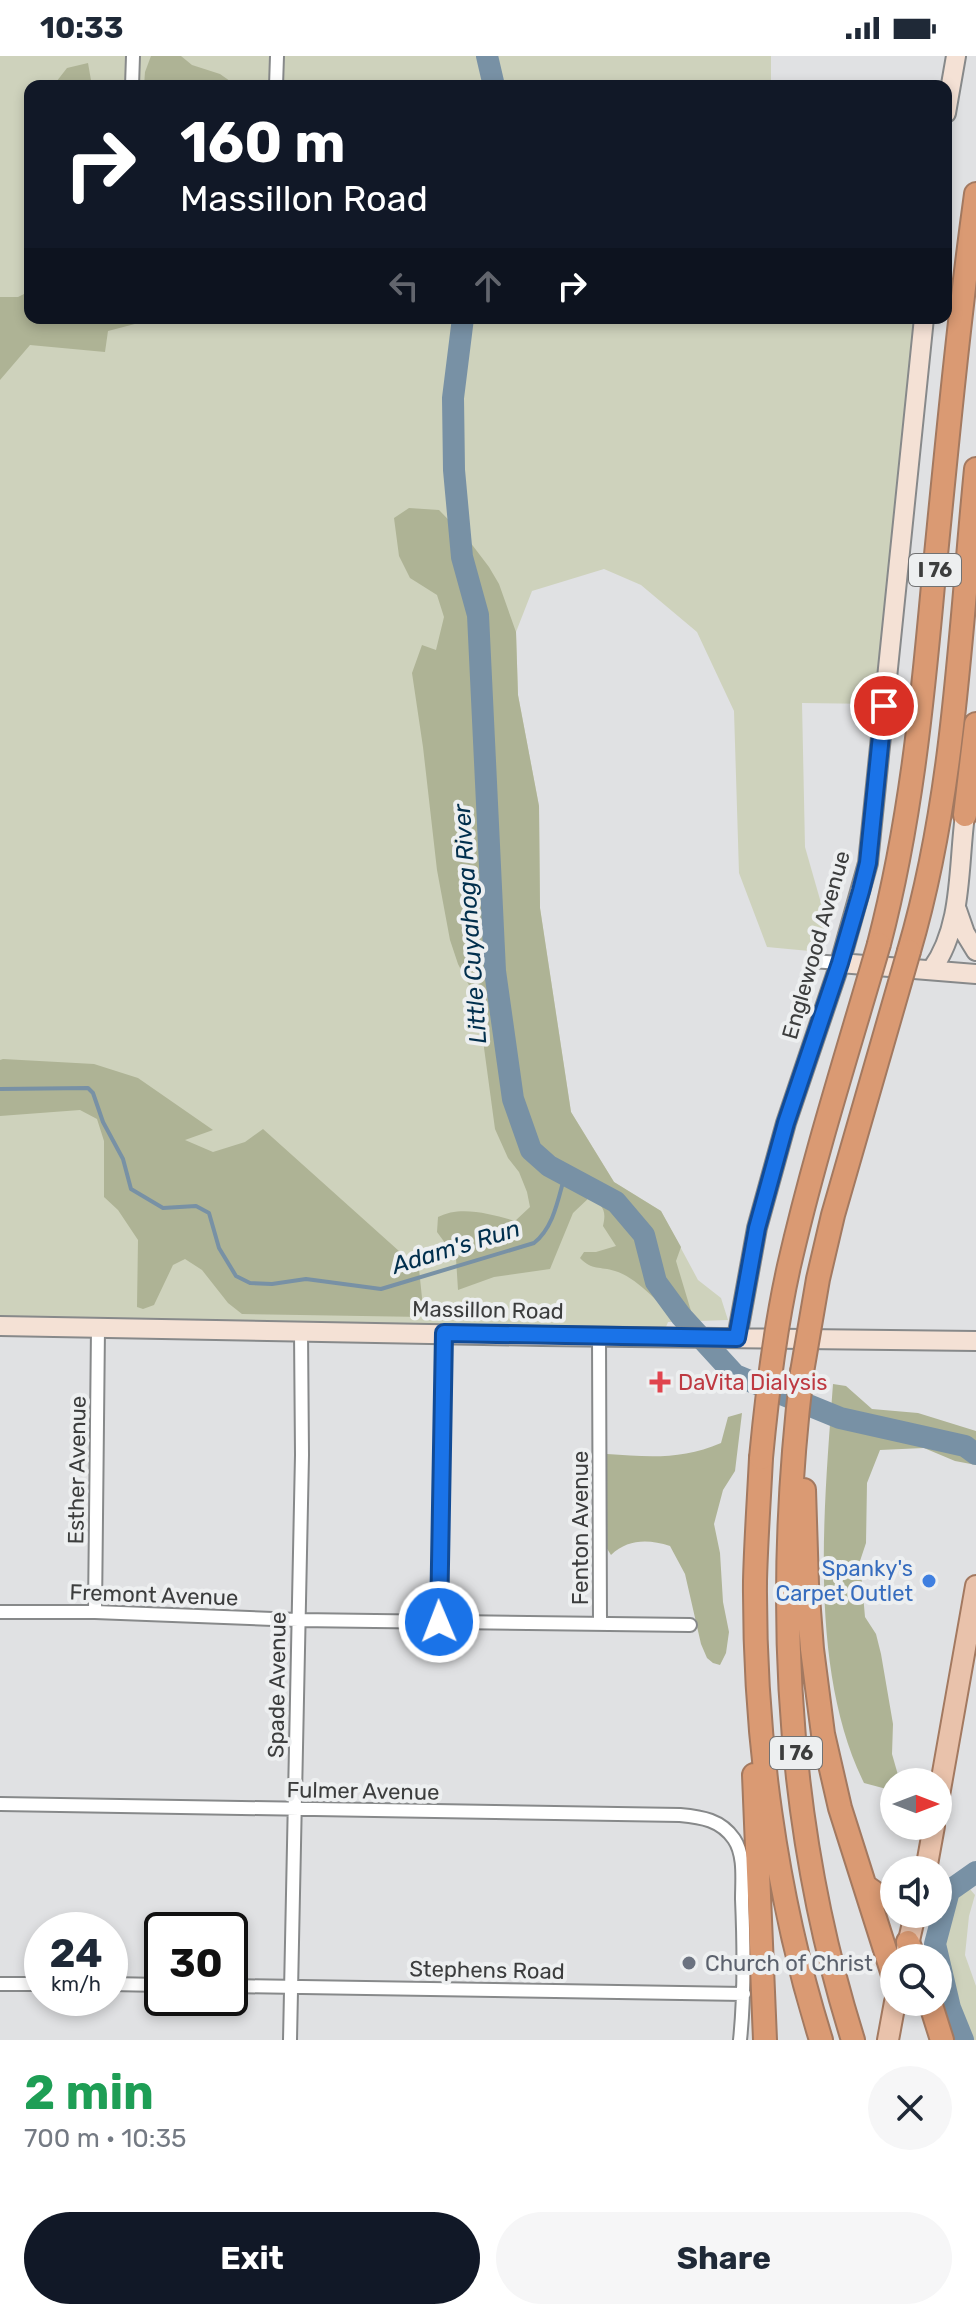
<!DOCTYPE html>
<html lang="en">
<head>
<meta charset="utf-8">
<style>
  :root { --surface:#fff; --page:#f6f6f7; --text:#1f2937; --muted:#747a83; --accent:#111827 }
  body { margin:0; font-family:Rubik,sans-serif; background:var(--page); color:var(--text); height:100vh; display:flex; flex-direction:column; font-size:30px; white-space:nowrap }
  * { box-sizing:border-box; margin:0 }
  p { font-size:26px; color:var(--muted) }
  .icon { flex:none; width:44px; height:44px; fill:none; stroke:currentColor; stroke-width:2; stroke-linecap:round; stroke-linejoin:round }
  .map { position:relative; height:1984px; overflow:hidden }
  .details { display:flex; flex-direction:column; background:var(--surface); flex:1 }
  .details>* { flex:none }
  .banner { position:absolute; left:24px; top:24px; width:928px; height:244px; border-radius:16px; box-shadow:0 4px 12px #0003; background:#111827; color:#fff; overflow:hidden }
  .needle { width:52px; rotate:90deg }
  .buttons { position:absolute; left:880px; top:1712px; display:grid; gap:16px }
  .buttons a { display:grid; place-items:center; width:72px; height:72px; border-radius:50%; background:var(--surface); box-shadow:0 4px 12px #0003; font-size:40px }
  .speed { position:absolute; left:24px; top:1856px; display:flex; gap:16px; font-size:40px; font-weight:700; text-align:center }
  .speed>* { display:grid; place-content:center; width:104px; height:104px; border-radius:50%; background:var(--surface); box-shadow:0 4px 12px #0003; line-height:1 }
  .speed small { font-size:20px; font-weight:400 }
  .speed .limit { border:4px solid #111; border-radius:12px; background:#fff; color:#111 }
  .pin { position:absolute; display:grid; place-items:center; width:68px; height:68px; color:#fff; margin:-34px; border:4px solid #fff; border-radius:50%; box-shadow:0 2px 8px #0007 }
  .me { position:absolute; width:88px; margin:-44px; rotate:359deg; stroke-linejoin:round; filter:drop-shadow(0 0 6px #0008) }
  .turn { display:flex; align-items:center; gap:28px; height:168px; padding:0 24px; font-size:36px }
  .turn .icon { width:104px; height:104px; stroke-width:2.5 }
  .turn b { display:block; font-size:56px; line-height:68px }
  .lanes { display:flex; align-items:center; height:76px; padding:0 24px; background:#0003; justify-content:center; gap:40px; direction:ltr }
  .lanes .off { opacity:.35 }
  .round { display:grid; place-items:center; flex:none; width:84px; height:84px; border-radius:42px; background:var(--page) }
  .summary { display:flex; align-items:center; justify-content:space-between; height:136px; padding:0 24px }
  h1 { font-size:48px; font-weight:700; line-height:60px; color:#1e9e55 }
  .action { display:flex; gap:16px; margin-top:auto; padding:16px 24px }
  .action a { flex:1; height:92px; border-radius:48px; background:var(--accent); color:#fff; font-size:32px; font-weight:700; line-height:92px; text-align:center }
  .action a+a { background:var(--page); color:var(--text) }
  .status { display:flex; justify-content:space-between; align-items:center; height:56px; padding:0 40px; background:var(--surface); direction:ltr }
  .status svg { height:22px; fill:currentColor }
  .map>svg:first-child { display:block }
  .green { fill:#ced2bc }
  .forest { fill:#aeb395 }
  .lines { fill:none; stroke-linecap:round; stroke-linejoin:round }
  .stream { stroke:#7891a5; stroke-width:4 }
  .river { stroke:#7891a5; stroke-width:22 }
  .street-casing { stroke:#87898a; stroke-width:16 }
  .secondary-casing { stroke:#87898a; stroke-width:22 }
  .primary-casing { stroke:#a37960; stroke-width:24 }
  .highway-casing { stroke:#a37960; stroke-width:26 }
  .street { stroke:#fff; stroke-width:12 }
  .secondary { stroke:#f4e1d5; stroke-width:18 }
  .primary { stroke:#e9c2ab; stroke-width:20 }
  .highway { stroke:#da9a73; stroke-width:22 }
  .highway-bridge-casing { stroke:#a37960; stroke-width:26; stroke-linecap:butt }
  .highway-bridge { stroke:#da9a73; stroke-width:22 }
  .route-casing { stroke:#114b97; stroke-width:20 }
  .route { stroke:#1a73e8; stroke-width:14 }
  .health-dot { fill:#e0444e; stroke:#edeff0; stroke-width:3 }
  .shop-dot { fill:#3f7fe0; stroke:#edeff0; stroke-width:3 }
  .worship-dot { fill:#6b7280; stroke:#edeff0; stroke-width:3 }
  .labels { text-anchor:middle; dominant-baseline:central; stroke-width:8; stroke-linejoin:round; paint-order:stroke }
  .shield { fill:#edeff0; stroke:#717273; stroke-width:2 }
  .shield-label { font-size:20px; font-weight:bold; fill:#3c3d3d }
  .street-label { font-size:22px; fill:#3c3d3d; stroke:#edeff0 }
  .health-label { font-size:22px; fill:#be3a42; stroke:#edeff0; text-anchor:start }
  .shop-label { font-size:22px; fill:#366cbe; stroke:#edeff0; text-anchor:end }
  .worship-label { font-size:22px; fill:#5b616d; stroke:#edeff0; text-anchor:start }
  .water-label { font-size:24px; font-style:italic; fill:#012f4d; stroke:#edeff0 }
</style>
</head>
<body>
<div class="status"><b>10:33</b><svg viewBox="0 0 49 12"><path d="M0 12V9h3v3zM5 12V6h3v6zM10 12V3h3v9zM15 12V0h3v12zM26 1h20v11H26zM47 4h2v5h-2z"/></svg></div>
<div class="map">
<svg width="976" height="1984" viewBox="0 0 976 1984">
  <rect width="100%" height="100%" fill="#e0e1e3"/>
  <path class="green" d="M0,0h771v30h-741v232h884c-12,129 -28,257 -37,386l-75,-1 3,144 24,84 -9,21 -53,-5 -28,-74 -5,-162 -37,-79 -56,-47 -37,-16 -72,22 -16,41 2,63 21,111 1,102 31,204 43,70 47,29 37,69 23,18 7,22 -60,2 -2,5c-222,-4 -444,-4 -666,-10z
    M963,1825l12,14 -6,21 -4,39 11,31v54h-13l-13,-32 -13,-69 12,-48z"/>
  <path class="forest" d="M151,0h30l11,9 28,9 17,12h-93l1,-14z
    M88,7l4,23h-39l14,-18z
    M30,235v27h122l-2,2 -42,11 -3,21 -75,-7 -30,35v-83h18z
    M409,452l30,2 31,32 19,25 10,17 17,48 2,63 21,111 1,102 31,204 43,70 47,29 20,36 -5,14 15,50 -20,5c-13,-15 -36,-39 -56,-45 -15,-5 -23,0 -35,-13l4,-6h12l20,-6 -13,-20c4,-18 -1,-18 -11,-31l-19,18 -23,56 -56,8 -36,13 -2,-32 -19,-26 1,-15c22,-12 54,-3 77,4l15,-14 -3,-15 -8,-20 -11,-14 -13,-29 -13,-96 -8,-38 -16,-31 -8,-24 -13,-70 -14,-123 -11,-74 10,-28 14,5 8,-33 -7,-22 -27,-17 -11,-22 -5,-38z
    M3,1003l91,5 44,14 75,52 -28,10 28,12 32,-10 18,-13 156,140 5,48 -182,-3 -14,-11 -26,-33 -17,-11 -12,6 -19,40 -11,4 -6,-2 1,-67 -20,-30 -14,-13v-56l-7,-22 -17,-9 -80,6v-56z
    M833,1328l13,2 26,23 46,4 58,18v34l-21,-4 -31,-13 -44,2 -13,33 -1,60 -6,18 5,56 11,17 5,20 12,70 -1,30 8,28h-6v9l-30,-8c-56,-114 -40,-276 -31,-399z
    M742,1357l-7,58 -12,19 -9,34 6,29 3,49 6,30 -3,21 -6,12 -7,-2 -6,-5 -6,-14 -16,-70 -15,-28c-22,-7 -42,-7 -59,9l-5,-8 1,-93c41,3 75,6 114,-11l7,-26z"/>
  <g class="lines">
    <path class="stream" d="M0,1033l88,-1 5,5 10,29 20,37 8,30 32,19 33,-2 13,7 10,35 17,28 14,7 22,1 34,-5 75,10 153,-46c20,-16 24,-44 31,-68"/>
    <path class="river" d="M487,0l7,30
      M463,262l-10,80 1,72 8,87 16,58 17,356 18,128 18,51 18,16 67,36 28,33 12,47 25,34 54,59 105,43 125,28 11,8
      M963,1984l-13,-32 -15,-64 14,-53 27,-19"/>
    <g class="street-casing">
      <path id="street" d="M132,30l1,-30
        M276,30l1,-30
        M812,905l28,2
        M599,1280l1,287
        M0,1556h95l203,8 392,5
        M95,1556l3,-284
        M439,1566l5,-289
        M0,1748l680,11c22,2 41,5 54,24 11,16 8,41 8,60 2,47 3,94 -2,141
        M0,1928h42
        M110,1928l52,1
        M230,1930l514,8
        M290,1984l12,-585 -1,-124"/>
    </g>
    <g class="secondary-casing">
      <path id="secondary" d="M946,57l10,-57
        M957,854l8,23 11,18
        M840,907l136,11
        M932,913c31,-43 26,-103 33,-154l7,-11
        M0,1270l542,10 434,5
        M737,1282l20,-110 29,-105 54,-160 28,-100 56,-545"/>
    </g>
    <g class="primary-casing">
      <path id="primary" d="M938,1745l38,-215
        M926,1814l8,-44
        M905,1902l10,-44
        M888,1984l7,-38"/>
    </g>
    <g class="highway-casing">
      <path id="highway" d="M965,759l11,-91
        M879,888c31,-119 43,-237 54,-359 13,-130 25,-261 43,-391
        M909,895c46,-156 51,-322 67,-482
        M802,1316c-27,224 -17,452 51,668
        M761,1402c-2,41 -5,82 -6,123 -1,154 20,312 66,459
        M804,1434l3,94 5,65 11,85 17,74 54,170
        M754,1719l11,265
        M865,1830l14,10 15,3
        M908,1886l6,16
        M930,1946l12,38"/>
    </g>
    <use href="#street" class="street"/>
    <use href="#secondary" class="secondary"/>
    <use href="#primary" class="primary"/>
    <use href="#highway" class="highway"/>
    <g class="highway-bridge-casing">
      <path id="highway-bridge" d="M802,1316l16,-93 15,-64 76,-264
        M761,1402c6,-64 14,-129 28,-192 25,-109 59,-215 90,-322"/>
    </g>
    <use href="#highway-bridge" class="highway-bridge"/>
  </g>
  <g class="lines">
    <g class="route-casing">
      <path id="route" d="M439,1566l5,-289 293,5 20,-110 29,-105 54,-160 21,-72 7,-28 16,-157"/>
    </g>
    <use href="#route" class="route"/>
  </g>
  <path class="health-dot" d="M656 1314h8v8h8v8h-8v8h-8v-8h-8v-8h8z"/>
  <circle class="shop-dot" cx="929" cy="1525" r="8"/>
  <circle class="worship-dot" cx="689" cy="1907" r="8"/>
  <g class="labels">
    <g class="shield">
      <rect x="909" y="498" width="52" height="32" rx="6"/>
      <rect x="770" y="1681" width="52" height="32" rx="6"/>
    </g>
    <g class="shield-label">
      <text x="935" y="514">I 76</text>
      <text x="796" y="1697">I 76</text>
    </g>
    <g class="street-label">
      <text transform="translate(816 889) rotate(-74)">Englewood Avenue</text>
      <text transform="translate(488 1254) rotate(1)">Massillon Road</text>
      <text transform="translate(77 1414) rotate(-89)">Esther Avenue</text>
      <text transform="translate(580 1472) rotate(-90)">Fenton Avenue</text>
      <text transform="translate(154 1539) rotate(2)">Fremont Avenue</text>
      <text transform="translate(277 1629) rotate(-89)">Spade Avenue</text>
      <text transform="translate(363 1735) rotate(1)">Fulmer Avenue</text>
      <text transform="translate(487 1914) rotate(1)">Stephens Road</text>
    </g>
    <g class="health-label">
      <text x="678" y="1326">DaVita Dialysis</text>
    </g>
    <g class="shop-label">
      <text x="913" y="1512">Spanky's<tspan x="913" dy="25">Carpet Outlet</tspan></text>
    </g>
    <g class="worship-label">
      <text x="705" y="1907">Church of Christ</text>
    </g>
    <g class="water-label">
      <text transform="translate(470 868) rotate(-94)">Little Cuyahoga River</text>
      <text transform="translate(456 1191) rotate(-17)">Adam's Run</text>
    </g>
  </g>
</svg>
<div class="buttons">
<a><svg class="needle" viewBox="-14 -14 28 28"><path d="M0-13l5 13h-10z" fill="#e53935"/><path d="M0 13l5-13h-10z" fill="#747a83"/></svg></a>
<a><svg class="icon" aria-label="sound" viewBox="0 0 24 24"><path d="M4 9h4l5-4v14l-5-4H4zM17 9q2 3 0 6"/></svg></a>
<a><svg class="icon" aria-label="search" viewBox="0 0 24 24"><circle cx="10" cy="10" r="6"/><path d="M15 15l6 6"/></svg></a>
</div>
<div class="speed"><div>24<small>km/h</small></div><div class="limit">30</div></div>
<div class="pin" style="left:884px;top:650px;background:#d93025"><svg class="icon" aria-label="arrive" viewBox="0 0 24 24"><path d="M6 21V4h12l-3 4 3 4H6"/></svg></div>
<svg class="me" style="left:439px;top:1566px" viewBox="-20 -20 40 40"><circle r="17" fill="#1a73e8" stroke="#fff" stroke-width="3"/><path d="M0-11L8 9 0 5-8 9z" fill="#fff"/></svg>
<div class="banner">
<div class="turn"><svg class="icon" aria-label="right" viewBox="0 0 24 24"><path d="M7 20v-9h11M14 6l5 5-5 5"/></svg><div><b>160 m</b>Massillon Road</div></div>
<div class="lanes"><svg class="icon off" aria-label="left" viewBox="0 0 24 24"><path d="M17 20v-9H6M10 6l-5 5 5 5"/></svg><svg class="icon off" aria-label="ahead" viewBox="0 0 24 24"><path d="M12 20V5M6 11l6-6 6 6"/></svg><svg class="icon" aria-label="right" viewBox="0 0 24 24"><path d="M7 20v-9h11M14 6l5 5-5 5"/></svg></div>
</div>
</div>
<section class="details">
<div class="summary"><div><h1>2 min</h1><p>700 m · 10:35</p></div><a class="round"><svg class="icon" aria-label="close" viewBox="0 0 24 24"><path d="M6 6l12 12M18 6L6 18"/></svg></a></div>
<div class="action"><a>Exit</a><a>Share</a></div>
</section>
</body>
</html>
